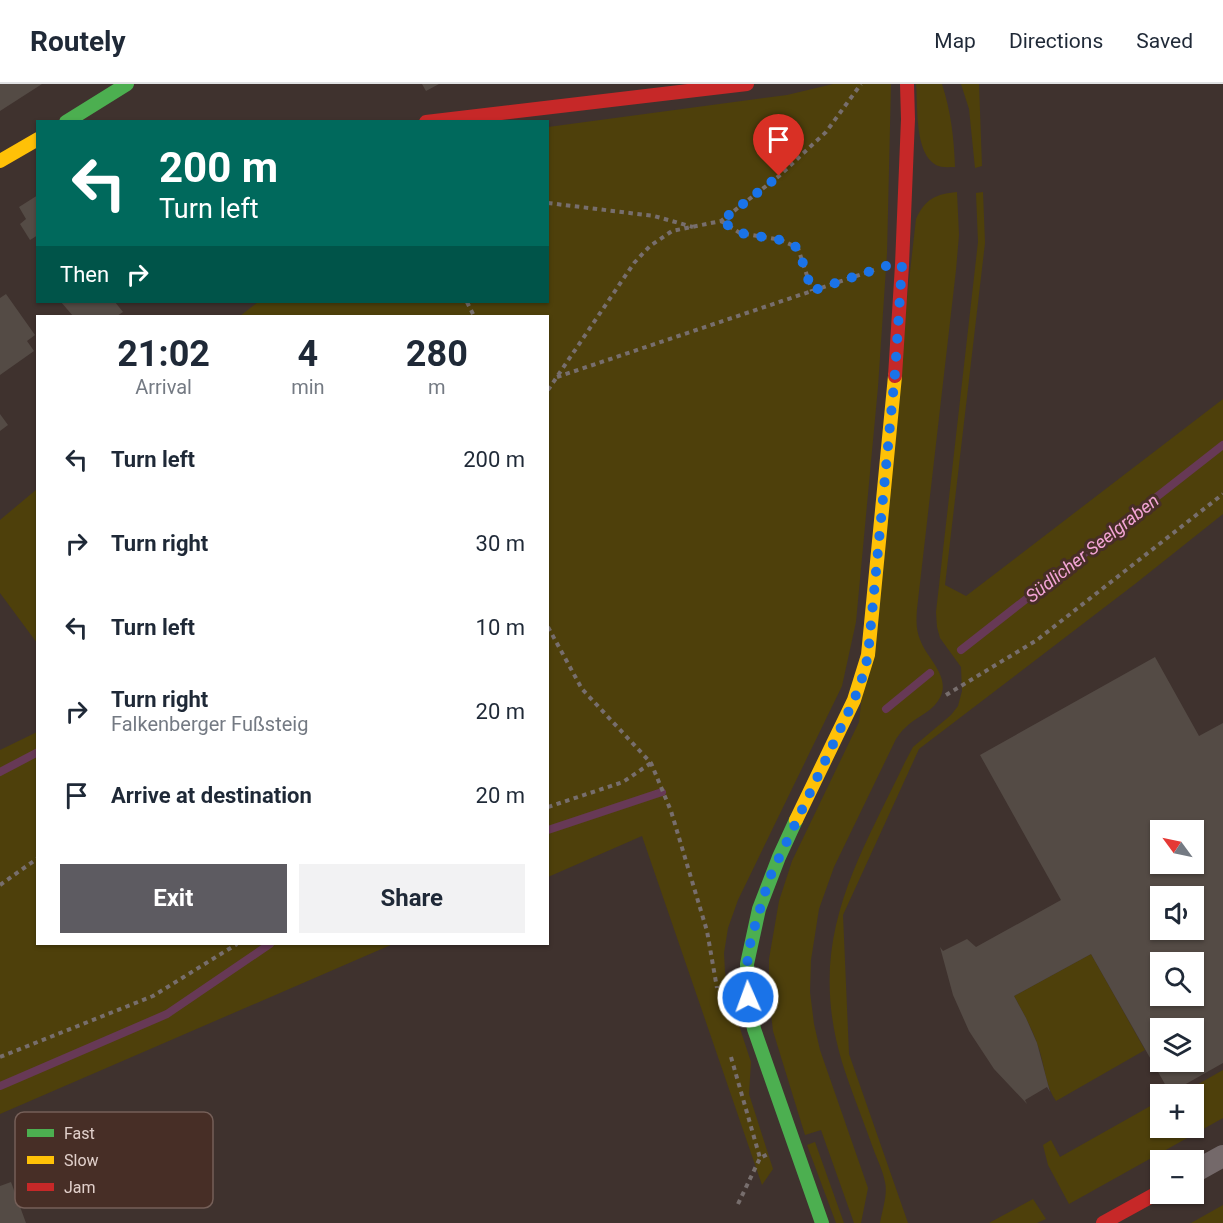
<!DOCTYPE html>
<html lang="en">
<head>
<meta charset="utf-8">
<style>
  :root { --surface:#fff; --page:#f2f2f3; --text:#1f2937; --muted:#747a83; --line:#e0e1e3; --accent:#5d5b61 }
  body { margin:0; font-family:Roboto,sans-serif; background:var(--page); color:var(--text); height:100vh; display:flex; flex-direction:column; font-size:22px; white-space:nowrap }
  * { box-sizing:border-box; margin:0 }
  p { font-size:20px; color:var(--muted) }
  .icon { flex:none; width:33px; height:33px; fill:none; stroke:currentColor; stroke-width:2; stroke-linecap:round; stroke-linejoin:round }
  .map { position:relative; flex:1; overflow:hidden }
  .drawer { position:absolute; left:36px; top:231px; width:513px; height:630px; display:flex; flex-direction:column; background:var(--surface); border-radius:0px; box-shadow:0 2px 4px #0004 }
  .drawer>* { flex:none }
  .top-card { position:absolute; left:36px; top:36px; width:513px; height:183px; border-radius:0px; box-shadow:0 2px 4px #0004; background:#00695c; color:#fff; overflow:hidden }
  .needle { width:39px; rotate:303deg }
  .controls { position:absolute; left:1150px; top:736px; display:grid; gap:12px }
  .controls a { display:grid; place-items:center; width:54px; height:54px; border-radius:0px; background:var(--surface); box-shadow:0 2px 4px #0004; font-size:30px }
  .pin { position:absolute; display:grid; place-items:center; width:51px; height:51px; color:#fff; margin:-62px -26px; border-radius:50% 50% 50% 0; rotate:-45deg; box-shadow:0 0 6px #0007 }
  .pin .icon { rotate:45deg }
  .me { position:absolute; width:66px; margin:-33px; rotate:358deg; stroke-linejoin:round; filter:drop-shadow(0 0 4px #0008) }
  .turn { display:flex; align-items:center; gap:21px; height:126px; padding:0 24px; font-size:27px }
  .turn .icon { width:78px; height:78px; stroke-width:2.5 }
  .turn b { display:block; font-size:42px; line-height:51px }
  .then { display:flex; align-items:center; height:57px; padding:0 24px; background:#0003; gap:12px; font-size:22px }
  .eta { display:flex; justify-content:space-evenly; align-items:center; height:102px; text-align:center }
  .eta b { font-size:36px; font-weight:700; line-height:42px }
  .action { display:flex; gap:12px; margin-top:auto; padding:12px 24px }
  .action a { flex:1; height:69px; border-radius:0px; background:var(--accent); color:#fff; font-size:24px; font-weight:700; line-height:69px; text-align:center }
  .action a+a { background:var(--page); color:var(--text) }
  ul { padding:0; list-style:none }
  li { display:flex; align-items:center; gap:18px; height:84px; padding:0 24px }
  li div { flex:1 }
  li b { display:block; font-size:22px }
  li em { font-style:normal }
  header { display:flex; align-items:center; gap:36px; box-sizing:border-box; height:84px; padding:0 30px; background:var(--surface); border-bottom:2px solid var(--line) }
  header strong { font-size:28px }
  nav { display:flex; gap:33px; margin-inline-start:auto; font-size:21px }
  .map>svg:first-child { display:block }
  .green { fill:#4e400b }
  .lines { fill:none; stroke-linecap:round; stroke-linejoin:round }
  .stream { stroke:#673956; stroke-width:8 }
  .building { fill:#544b45; fill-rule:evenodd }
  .path { stroke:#776e6d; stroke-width:4; stroke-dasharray:4.5 4.5; stroke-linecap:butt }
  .street { stroke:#74696a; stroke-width:22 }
  .fast { stroke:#4caf50; stroke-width:14 }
  .slow { stroke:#ffc107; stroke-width:14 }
  .jam { stroke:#c62828; stroke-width:14 }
  .route { stroke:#1a73e8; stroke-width:10; stroke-dasharray:0 18 }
  .labels { text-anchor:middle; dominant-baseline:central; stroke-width:6; stroke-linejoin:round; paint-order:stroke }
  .water-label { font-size:18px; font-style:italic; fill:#f3a4d5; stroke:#472e26 }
  .key { fill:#472e26; stroke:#755f58; stroke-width:1.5 }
  .key-label { font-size:16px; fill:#e1d0cb }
</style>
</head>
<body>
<header>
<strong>Routely</strong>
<nav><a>Map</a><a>Directions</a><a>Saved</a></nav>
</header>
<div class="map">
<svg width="1223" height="1139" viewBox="0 0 1223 1139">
  <rect width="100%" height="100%" fill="#3f322e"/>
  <path class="green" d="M833,0h58l-4,169 -9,134 -22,235 -14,64 -104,214 -10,28 -4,25 1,19 4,23 22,67 -2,32 24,75 -11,16 -120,-349 -94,41v-561h-308l18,-14h290v-175l239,-32z
    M916,0h26c9,28 12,54 13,83 -6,0 -14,1 -19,-2 -22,-12 -18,-59 -20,-81z
    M961,0h18l3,82 -7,2 -6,-59z
    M957,108l2,43 -3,35 -39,339c-1,12 -1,22 4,33 8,19 32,37 17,59 -8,12 -24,17 -33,27 -4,3 -6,7 -9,11l-62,128 -15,42 -8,51 -1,32 4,32 6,26 48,138 -7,35h-7l-33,-93 -16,5 -32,-104 -4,-34v-38l10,-58 13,-40 67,-139 57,-503c9,-20 20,-25 41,-27z
    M983,108l2,51 -40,342 21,11 257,-197v115l-88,70 -216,165 -76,166 6,139 59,169h-28c2,-12 8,-29 5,-41 -2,-11 -8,-23 -12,-34 -10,-29 -22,-57 -31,-86 -36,-121 13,-196 63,-300l8,-15 38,-32 7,-9 4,-15 -1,-24 -21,-29 -3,-11 -1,-15 42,-370 -2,-49z
    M37,405v154l-37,-50v-73z
    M37,648l1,212h355l-393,170v-364z
    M1091,870l54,96 -89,51c-10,-14 -11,-32 -16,-49 -6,-20 -16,-38 -26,-56z
    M1223,986v48l-154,86 -21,-39 -5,-20 8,-5 9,17 101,-57v28h33v-33h-15z
    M815,1058l29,81h-8l-29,-78z
    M1033,1115l13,20 -9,4h-48z
    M1223,1121v18h-32z"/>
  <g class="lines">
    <path class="stream" d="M961,566l262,-205
      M886,625l44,-36
      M0,688l38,-20
      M548,746l114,-38
      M0,1002l167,-72 103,-70"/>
  </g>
  <path class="building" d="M0,0h42l-42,27z
    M422,0h17l-13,7z
    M38,111v40l-8,5 -10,-16 6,-5 -7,-12z
    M6,210l29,41 -8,6 7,10 -34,24v-77z
    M61,218h54l8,10 -6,4h-44z
    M0,330l8,11 -8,6z
    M1155,573l44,79 24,-13v340l-53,30 -79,-139 -77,42 12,22 11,25 13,49 -3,-5 -22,13 2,4 -33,-35 -25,-38 -16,-36 -13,-48 3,4 24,-12 9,8 85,-47 -81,-145zM1161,747h33v33h-33zM1161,813h33v33h-33zM1161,879h33v33h-33zM1161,945h33v33h-33z
    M11,1098l15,41h-26v-37z"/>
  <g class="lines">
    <path class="path" d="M548,119l106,13 39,11
      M721,137l19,12 41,7 17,8 14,43
      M467,218l7,14
      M557,293l317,-107
      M548,306l86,-127 16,-17 22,-15 49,-10 58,-45 47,-44 35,-48
      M548,543l34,62 69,74 20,48 36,120 10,57
      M946,611l91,-55 186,-146
      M548,723l75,-25 28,-19
      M0,801l38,-27
      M0,973l153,-61 84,-52
      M731,973l29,101 10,-5
      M738,1120l22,-46"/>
    <path class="street" d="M1194,1088l29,-16"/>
    <path class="fast" d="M66,38l61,-38
      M796,736l-17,37 -20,52 -12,55 1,33 6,32 68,194"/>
    <path class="slow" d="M0,77l38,-22
      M796,736l58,-120 14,-45 27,-279"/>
    <path class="jam" d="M426,38l321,-38
      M895,292l7,-111 6,-146 -1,-35
      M1103,1139l58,-32"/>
  </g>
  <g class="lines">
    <path class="route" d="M748,913l-1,-33 4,-25 18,-60 85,-179 10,-27 4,-18 27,-282 7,-108 -16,1 -74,25 -14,-43 -17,-8 -41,-7 -19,-12 58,-45"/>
  </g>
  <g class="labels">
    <g class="water-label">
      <text transform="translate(1092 464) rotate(-38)">Südlicher Seelgraben</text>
    </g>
  </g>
  <rect x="15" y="1028" width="198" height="96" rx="9" class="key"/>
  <rect x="27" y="1045" width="27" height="8" fill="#4caf50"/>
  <rect x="27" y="1072" width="27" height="8" fill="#ffc107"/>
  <rect x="27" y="1099" width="27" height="8" fill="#c62828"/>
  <g class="key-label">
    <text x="64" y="1055">Fast</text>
    <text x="64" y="1082">Slow</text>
    <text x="64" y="1109">Jam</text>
  </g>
</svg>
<div class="controls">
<a><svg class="needle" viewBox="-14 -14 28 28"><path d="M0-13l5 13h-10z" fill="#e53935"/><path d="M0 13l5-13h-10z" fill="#747a83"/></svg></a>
<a><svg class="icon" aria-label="sound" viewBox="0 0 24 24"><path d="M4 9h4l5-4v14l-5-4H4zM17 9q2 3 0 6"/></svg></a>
<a><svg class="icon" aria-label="search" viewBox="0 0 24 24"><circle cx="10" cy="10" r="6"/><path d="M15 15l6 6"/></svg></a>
<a><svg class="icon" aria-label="layers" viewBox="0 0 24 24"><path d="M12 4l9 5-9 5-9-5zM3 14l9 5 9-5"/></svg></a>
<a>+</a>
<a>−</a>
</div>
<div class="pin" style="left:779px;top:92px;background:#d93025"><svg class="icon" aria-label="arrive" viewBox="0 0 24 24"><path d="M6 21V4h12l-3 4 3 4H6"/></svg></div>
<svg class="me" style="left:748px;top:913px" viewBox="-20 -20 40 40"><circle r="17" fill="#1a73e8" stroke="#fff" stroke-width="3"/><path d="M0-11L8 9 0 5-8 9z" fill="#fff"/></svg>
<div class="top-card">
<div class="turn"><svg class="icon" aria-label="left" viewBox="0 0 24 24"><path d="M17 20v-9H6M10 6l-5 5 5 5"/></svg><div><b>200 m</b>Turn left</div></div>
<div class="then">Then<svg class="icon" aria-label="right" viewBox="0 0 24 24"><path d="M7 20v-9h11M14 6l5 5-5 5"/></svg></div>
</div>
<section class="drawer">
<div class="eta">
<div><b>21:02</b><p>Arrival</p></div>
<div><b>4</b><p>min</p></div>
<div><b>280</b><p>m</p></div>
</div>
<ul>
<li><svg class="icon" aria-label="left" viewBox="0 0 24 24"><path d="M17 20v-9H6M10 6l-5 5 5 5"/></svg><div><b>Turn left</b></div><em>200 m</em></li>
<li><svg class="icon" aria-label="right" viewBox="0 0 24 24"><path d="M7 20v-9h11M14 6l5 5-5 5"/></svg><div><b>Turn right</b></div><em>30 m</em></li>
<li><svg class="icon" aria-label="left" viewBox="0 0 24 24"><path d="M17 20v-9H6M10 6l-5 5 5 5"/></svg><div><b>Turn left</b></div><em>10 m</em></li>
<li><svg class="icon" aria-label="right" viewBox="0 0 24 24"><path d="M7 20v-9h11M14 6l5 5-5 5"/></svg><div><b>Turn right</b><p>Falkenberger Fußsteig</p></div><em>20 m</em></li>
<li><svg class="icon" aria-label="arrive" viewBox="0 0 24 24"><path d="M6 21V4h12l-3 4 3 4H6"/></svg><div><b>Arrive at destination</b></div><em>20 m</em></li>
</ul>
<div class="action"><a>Exit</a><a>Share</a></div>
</section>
</div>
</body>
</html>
